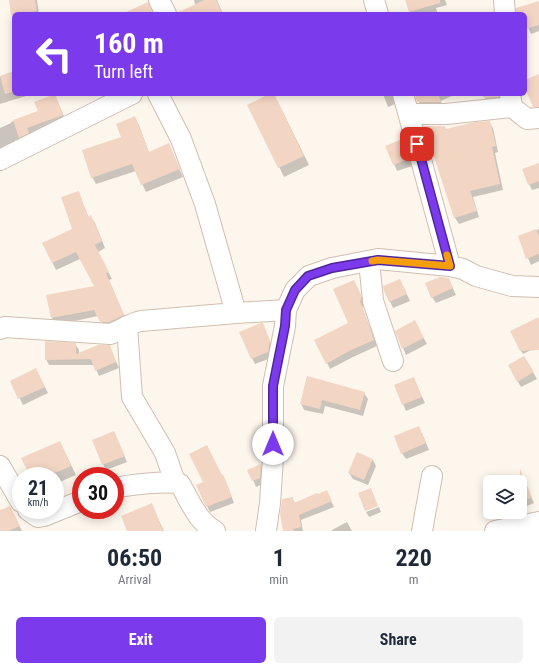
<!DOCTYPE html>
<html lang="en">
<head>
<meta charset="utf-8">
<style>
  :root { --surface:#fff; --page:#f2f2f3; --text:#1f2937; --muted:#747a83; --accent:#7c3aed }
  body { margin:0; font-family:"Roboto Condensed",sans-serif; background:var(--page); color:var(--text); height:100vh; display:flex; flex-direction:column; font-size:15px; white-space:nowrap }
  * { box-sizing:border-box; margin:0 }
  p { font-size:13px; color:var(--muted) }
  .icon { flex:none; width:22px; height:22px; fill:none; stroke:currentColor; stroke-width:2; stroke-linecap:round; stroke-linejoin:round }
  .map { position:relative; height:531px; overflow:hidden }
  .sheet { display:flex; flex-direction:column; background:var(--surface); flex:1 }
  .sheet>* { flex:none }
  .guide { position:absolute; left:12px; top:12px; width:515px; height:84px; border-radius:6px; box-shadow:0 2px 10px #0003; background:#7c3aed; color:#fff; overflow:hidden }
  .controls { position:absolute; left:483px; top:475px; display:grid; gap:8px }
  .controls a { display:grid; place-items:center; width:44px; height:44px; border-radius:6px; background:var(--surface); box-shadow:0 2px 10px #0003; font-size:20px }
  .speed { position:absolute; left:12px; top:467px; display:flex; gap:8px; font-size:20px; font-weight:700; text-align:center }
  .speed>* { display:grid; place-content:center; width:52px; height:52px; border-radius:50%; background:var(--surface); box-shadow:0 2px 10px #0003; line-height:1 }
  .speed small { font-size:10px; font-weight:400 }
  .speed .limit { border:6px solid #d22; background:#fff; color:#111 }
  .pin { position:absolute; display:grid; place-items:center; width:34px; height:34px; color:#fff; margin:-17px; border-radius:8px; box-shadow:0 2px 6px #0006 }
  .me { position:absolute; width:44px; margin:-22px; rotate:0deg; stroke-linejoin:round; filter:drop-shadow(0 0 3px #0008) }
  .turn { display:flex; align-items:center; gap:14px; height:84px; padding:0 16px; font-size:18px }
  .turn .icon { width:52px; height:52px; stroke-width:2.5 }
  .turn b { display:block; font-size:28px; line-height:34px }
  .eta { display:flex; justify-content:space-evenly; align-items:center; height:68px; text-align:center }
  .eta b { font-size:24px; font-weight:700; line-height:28px }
  .cta { display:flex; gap:8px; margin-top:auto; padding:8px 16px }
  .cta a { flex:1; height:46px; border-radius:6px; background:var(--accent); color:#fff; font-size:16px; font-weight:700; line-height:46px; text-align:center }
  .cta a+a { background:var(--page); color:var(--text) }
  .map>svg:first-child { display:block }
  .shadow { fill:#0003 }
  .building { fill:#f3d5c3 }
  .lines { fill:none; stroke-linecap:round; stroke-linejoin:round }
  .minor-casing { stroke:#d1beb0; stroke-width:22 }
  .minor { stroke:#fff; stroke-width:20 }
  .route-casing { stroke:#51269a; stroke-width:10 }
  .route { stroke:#7c3aed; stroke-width:7 }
  .slow { stroke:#f59e0b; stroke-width:7 }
</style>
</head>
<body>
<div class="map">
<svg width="539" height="531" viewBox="0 0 539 531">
  <rect width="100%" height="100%" fill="#fdf6ec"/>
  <path class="shadow" d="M10,0h27l2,14h-25v4l-2,-4z
    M194,0h23l6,14h-30l2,-9z
    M406,0h39l2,5 -11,3 2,6h-27z
    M539,2v29l-8,3 -6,-13v-7h-2z
    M14,72v22h12v2l-26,8v-27z
    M272,94h1l5,8 31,63 -25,12 -35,-72z
    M383,94h14l-2,3v7l-7,3z
    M415,94h41l-15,7 2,7h-21z
    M483,94h19v9l-14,1z
    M55,95l11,26 -66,34v-27l11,-5v-1l28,-11z
    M135,118l4,7 10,28 19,-9 15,33 -37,15 -10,-21 -40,13 -4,-7 30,-39z
    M489,122l4,6 5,24 -3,1 8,37 -30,7 6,20 -20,7 -4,-6 -9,-88z
    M403,140l3,6 6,20 -15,5 -10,-24z
    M539,164v24l-7,2 -3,-6z
    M78,192l11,26 2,-1 4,6 10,25 -7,4 14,27 -3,1 18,42 -22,6 -7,-12 -42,9 -4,-7 43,-31 -15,-28 -24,11 -13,-27 31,-14z
    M539,229v32l-8,4 -12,-28z
    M448,278l8,17 -20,8 -4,-6z
    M403,286l7,15 -17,7 -8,-18z
    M357,287l7,15v4l-2,1 15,39 -24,11 -23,12 -3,-6 22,-40z
    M539,319v27l-16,8 -4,-6z
    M262,324l11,24 -2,10 -16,6 -3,-6z
    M418,328l9,16 -21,11 -10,-24z
    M75,344l4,6v4l30,-8 10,22 -20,8 -5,-11h-45l-3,-6z
    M524,357l13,22 -16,8 -12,-21z
    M39,376l9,17 -25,12 -12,-24z
    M307,377l57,16 4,6 -5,17 -38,-10 -2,8 -19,-4 -3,-7z
    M413,378l12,25 -19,8 -11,-26z
    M114,432l13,30 -21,8 -3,-6z
    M422,433l7,17 -23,9 -4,-6z
    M60,442l16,33 -21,9v-8h-24z
    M373,460l3,6 -8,19 -15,-6 -4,-6z
    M261,465l3,6 -1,13 -7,3 -7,-17z
    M222,476l4,6 8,21 -24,9 -3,-6z
    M522,476l12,27 -14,6v-27h-12z
    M329,497l5,10 -33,13 2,11h-19l8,-33 3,5z
    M151,504l13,27h-36z
    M379,507l2,5 -12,5 -3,-5z
    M0,511l13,2 9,18h-22z
    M347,522l5,9h-20v-1z"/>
  <path class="building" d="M9,0h26l2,11 -26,4z
    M204,0h12l7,14h-46v-1z
    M405,0h35v3l-31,9z
    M539,1v24l-14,4v-15h-9v-6z
    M148,2l5,12h-31z
    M14,71v21l-9,2 -5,-18z
    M539,74v33h-6l-8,-19v-8z
    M55,94l8,21 -36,13 2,5 -10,5 -6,-18 25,-9 -4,-9z
    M269,94h5l30,62 -26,12 -31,-63z
    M415,94h23l3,8h-24z
    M482,94h17v3l-15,1z
    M135,116l14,36 20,-9 11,26 -39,16 -9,-21 -41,14 -9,-28 39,-13 -5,-13z
    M490,121l6,25 -4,1 8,37 -30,7 7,20 -23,7 -30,-92h21l1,3 29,-7z
    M403,139l6,20 -16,6 -8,-19z
    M539,163v18l-11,4 -6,-16z
    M79,191l9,26 3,-2 11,26 -7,4 14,27 -3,1 18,42 -15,7h-9l-6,-12 -43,8 -5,-23 48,-9 -18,-34 -24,11 -10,-20 30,-14 -11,-32z
    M536,229l3,7v18l-13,5 -8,-23z
    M440,277l9,1 4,10 -22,10 -6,-15z
    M400,279l7,15 -18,8 -5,-11 -1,-5z
    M354,280l7,15v5l-1,1 14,39 -25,11 -23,13 -12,-24 34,-17 -15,-34z
    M539,317v33l-19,1 -10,-20z
    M415,320l9,18 -22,11 -7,-18z
    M261,323h2l7,18 -2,11 -17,7 -12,-27z
    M45,341l31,2v11l22,-9h12l6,17 -21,9 -4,-12 -46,1z
    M524,356l10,16 -17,10 -9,-17z
    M36,368l9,19 -27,12 -8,-18z
    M307,376l58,16 -5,18 -38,-10 -2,9 -20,-5z
    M414,377l8,20 -20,8 -8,-20z
    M419,426l7,17 -25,11 -7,-18z
    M114,431l11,25 -23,9 -10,-25z
    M60,441l11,25 -23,10h-18l-9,-18z
    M207,445l15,30 1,-1 9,23 -26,10 -10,-22 7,-3 -14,-28z
    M357,452l16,7 -9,21 -16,-7z
    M261,464l-1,14 -8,3 -5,-11z
    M520,469l12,28 -12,5z
    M371,488l7,18 -13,5 -7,-18z
    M327,490l5,11 -33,14 2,12 -8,2 1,2h-11l-3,-17 2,-15 11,-2 1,6 23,-10 1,1z
    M152,503l11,28h-36l-6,-15z
    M10,506l10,20 -12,5h-8v-21z"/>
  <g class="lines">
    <g class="minor-casing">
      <path id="minor" d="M159,0l7,14
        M374,0l4,14
        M504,0l1,14
        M158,94l23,45 24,65 31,109
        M403,94l47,172
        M510,94l2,13 15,12 12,-1
        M409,114h37l66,-7
        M0,160l132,-66
        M369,261l4,40 20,60
        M127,326l5,71 33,56 10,29
        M0,329l5,-2 105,7c12,-3 19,-11 31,-13l95,-8 50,-3
        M0,466l21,36
        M115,488c13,-3 53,-8 65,-4 10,17 17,37 35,47
        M28,510l10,7 6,-1 37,-15
        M266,531l4,-28 3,-45v-72l12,-60 1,-16 9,-20 14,-14 23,-8 46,-9 72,7 13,3 13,7 36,10 27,1
        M422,531l10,-55
        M495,531l44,-9"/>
    </g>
    <use href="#minor" class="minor"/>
  </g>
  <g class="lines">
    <g class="route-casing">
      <path id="route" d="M273,444v-58l12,-60 1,-16 9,-20 13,-14 24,-8 46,-8 72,6 -33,-122"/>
    </g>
    <use href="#route" class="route"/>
    <path class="slow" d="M372,261l6,-1 72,6 -3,-11"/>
  </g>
</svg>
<div class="controls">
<a><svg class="icon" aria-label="layers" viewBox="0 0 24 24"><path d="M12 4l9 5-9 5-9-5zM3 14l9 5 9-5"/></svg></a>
</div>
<div class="speed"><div>21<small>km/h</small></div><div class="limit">30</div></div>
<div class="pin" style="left:417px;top:144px;background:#d93025"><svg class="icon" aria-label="arrive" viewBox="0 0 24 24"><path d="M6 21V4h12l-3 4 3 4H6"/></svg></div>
<svg class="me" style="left:273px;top:444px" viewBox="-20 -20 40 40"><circle r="19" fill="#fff"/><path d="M0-13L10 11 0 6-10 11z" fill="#7c3aed"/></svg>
<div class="guide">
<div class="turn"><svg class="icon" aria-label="left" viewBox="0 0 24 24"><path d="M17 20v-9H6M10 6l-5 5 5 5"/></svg><div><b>160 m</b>Turn left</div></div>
</div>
</div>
<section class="sheet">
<div class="eta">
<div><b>06:50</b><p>Arrival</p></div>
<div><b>1</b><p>min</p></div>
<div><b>220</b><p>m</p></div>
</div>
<div class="cta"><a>Exit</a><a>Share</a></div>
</section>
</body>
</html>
